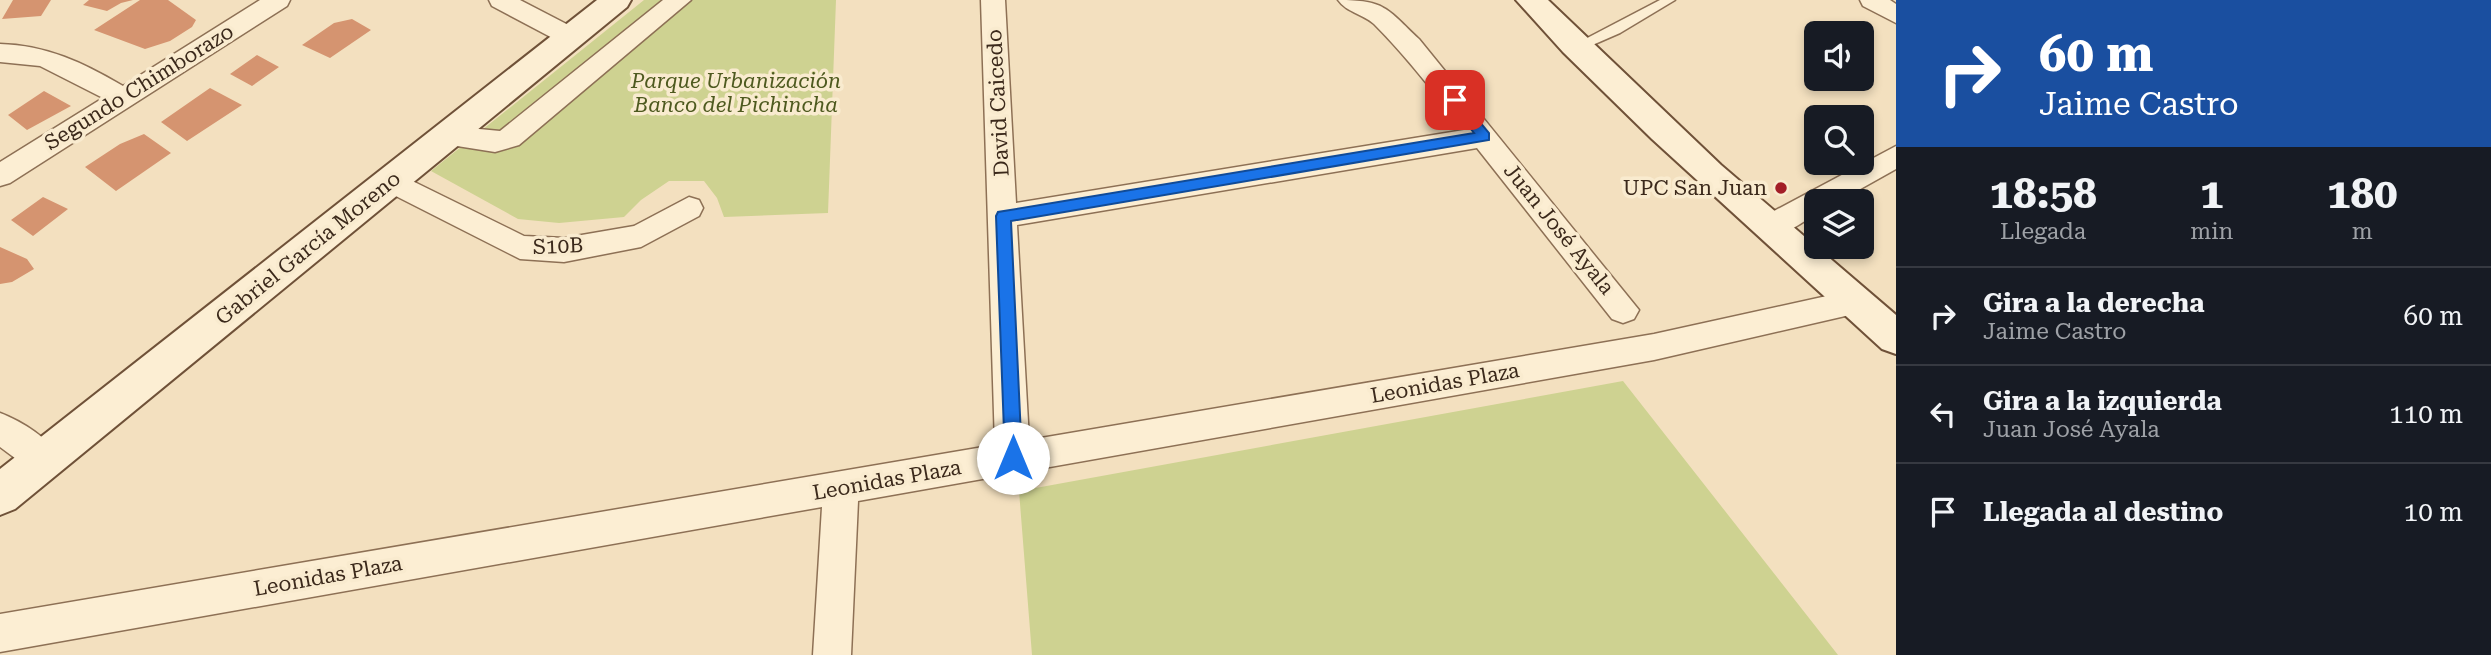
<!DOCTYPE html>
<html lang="es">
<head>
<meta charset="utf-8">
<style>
  :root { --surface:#171b24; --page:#242831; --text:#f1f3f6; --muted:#9ea1a6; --line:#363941 }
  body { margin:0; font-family:"Roboto Serif",serif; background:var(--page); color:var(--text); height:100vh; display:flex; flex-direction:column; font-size:26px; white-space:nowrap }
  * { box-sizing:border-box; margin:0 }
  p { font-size:23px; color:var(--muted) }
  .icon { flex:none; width:38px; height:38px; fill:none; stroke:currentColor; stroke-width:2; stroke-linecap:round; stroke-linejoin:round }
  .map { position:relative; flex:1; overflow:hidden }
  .drawer { display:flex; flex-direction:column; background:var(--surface); width:595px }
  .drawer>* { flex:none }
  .hud { background:#1a4fa0; color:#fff; overflow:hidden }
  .fabs { position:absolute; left:1804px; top:21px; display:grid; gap:14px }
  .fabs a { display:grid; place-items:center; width:70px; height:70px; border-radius:10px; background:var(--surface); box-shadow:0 4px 10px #0003; font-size:35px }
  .pin { position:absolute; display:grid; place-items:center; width:60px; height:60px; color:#fff; margin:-30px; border-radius:14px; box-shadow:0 4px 10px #0006 }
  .me { position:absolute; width:77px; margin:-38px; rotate:0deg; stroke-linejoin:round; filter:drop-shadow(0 0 5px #0008) }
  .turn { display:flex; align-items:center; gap:24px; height:147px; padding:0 28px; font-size:32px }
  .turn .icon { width:91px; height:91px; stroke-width:2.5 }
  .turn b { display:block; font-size:49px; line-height:60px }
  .eta { display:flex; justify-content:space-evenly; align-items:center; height:119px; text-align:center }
  .eta b { font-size:42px; font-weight:700; line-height:49px }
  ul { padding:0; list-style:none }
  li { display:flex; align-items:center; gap:21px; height:98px; padding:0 28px; border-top:2px solid var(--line) }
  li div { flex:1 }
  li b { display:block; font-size:26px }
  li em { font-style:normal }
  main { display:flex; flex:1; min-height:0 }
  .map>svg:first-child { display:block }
  .green { fill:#ced291 }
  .building { fill:#d59470 }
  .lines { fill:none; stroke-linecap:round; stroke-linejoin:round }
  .lane-casing { stroke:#8d7055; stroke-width:3 }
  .street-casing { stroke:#8d7055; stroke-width:3 }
  .secondary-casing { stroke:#6f5138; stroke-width:4 }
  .lane { fill:#fceed3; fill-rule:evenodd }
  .street { fill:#fceed3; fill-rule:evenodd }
  .secondary { fill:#fceed3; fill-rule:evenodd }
  .route { fill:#1a73e8; stroke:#114b97; stroke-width:2 }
  .poi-dot { fill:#a31e27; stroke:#f9ebcf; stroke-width:2.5 }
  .labels { text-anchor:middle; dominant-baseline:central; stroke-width:7; stroke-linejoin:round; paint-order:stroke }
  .park-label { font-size:21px; font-style:italic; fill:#4e5a1f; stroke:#f9ebcf }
  .street-label { font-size:21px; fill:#3b291b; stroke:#f9ebcf }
  .poi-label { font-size:21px; fill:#3b291b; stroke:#f9ebcf; text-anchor:end }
</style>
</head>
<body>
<main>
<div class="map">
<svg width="1896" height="655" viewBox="0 0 1896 655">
  <rect width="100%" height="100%" fill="#f3e0bf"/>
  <path class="green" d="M644,0h192l-8,213 -104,4 -7,-19 -13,-17h-35l-28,19 -17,17 -65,6 -41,-4 -87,-48z
    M1623,381l215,274h-806l-13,-164z"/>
  <path class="building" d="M13,0h38l-10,16 -39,3z
    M89,0h44l-12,3 -14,8 -24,-6z
    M140,0h28l28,20 -4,7 -22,14 -25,8 -51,-19z
    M352,19l19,11 -41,28 -28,-13 32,-22z
    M257,55l22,12 -27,19 -22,-12z
    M210,88l32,17 -55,36 -26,-19z
    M44,91l27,15 -44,24 -19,-15z
    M144,134l27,19 -55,38 -31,-24 35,-23z
    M43,197l25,12 -35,27 -22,-16z
    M0,247l27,12 7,10 -22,13 -12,2z"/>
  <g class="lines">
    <g class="lane-casing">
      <path id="lane" d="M1660,0h15l-55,33 -39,17 -5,1 -6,-4z"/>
    </g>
    <g class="street-casing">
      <path id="street" d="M260,0h30l-3,6 -277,177 -10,3v-24l103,-64 -63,-32 -40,-4v-18c46,1 84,19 123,42z
        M489,0h31l58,30 4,6 -4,6 -9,2 -9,-2 -68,-36z
        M663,0h28l-172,145 -24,7 -57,-9 -4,-7 4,-7 10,-3 52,5z
        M981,0h24l11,203 448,-73c-29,-36 -57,-73 -90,-106 -11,-10 -28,-12 -36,-24 47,0 48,8 81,39l220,271 -5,9 -11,4 -11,-4 -135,-171 -460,77 12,215 625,-106 200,-44 11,3 4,9 -4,9 -11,3 -200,46 -796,141 -7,154h-38l9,-148 -822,145v-38l995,-169z
        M1860,0h30l6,4v19l-33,-17z
        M1896,146v23l-57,32h-23v13c-17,10 -37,27 -57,21l-5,-8 5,-8z
        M392,171l132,65 40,2 70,-12 55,-29 10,3 4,8 -4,8 -58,31 -77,15 -44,-3 -138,-70 -4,-7 4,-7z
        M0,413c21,8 51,26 60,46l-5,11 -12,4 -12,-4 -31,-23z"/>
    </g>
    <g class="secondary-casing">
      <path id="secondary" d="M597,0h34l-4,7 -612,502 -15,6v-46z
        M1516,0h32l173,165 175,150v39l-14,-5 -230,-210 -89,-87z"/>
    </g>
    <use href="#lane" class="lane"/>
    <use href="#street" class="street"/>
    <use href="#secondary" class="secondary"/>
  </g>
  <path class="route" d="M1455,95l4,2 30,36v7l-478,81 11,237 -3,6 -6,2 -6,-2 -2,-6 -9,-242 2,-4 476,-79 -26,-33z"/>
  <circle class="poi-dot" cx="1781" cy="188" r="7"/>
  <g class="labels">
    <g class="park-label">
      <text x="736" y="81">Parque Urbanización<tspan x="736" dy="24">Banco del Pichincha</tspan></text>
    </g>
    <g class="street-label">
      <text transform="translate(139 87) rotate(-32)">Segundo Chimborazo</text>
      <text transform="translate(998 103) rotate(-93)">David Caicedo</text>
      <text transform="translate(1559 229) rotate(51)">Juan José Ayala</text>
      <text transform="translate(558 246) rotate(-2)">S10B</text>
      <text transform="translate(308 248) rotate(-39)">Gabriel García Moreno</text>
      <text transform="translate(1445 383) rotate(-10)">Leonidas Plaza</text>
      <text transform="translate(887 480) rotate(-10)">Leonidas Plaza</text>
      <text transform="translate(328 576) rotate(-10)">Leonidas Plaza</text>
    </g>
    <g class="poi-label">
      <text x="1767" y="188">UPC San Juan</text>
    </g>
  </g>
</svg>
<div class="fabs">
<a><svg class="icon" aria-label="sound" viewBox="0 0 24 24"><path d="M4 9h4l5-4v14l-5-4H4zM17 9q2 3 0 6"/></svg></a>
<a><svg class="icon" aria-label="search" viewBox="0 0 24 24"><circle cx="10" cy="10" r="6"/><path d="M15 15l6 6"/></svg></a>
<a><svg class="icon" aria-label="layers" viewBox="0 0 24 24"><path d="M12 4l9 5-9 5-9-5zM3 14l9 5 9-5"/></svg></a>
</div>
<div class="pin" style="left:1455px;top:100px;background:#d93025"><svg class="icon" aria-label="arrive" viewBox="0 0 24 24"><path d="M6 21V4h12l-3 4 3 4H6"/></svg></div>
<svg class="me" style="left:1013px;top:458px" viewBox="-20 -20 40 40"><circle r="19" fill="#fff"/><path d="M0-13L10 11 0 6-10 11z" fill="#1a73e8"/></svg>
</div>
<section class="drawer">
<div class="hud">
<div class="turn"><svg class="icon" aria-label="right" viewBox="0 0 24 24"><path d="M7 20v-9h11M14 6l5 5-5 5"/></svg><div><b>60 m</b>Jaime Castro</div></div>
</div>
<div class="eta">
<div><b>18:58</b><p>Llegada</p></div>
<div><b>1</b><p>min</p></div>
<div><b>180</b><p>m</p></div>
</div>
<ul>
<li><svg class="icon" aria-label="right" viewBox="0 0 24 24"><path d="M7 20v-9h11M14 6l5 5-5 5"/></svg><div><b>Gira a la derecha</b><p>Jaime Castro</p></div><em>60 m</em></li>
<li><svg class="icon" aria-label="left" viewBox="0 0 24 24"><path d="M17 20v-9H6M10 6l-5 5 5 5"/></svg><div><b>Gira a la izquierda</b><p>Juan José Ayala</p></div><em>110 m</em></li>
<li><svg class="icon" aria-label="arrive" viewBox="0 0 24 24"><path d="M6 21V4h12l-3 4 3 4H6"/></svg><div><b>Llegada al destino</b></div><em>10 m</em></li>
</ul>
</section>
</main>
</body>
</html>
